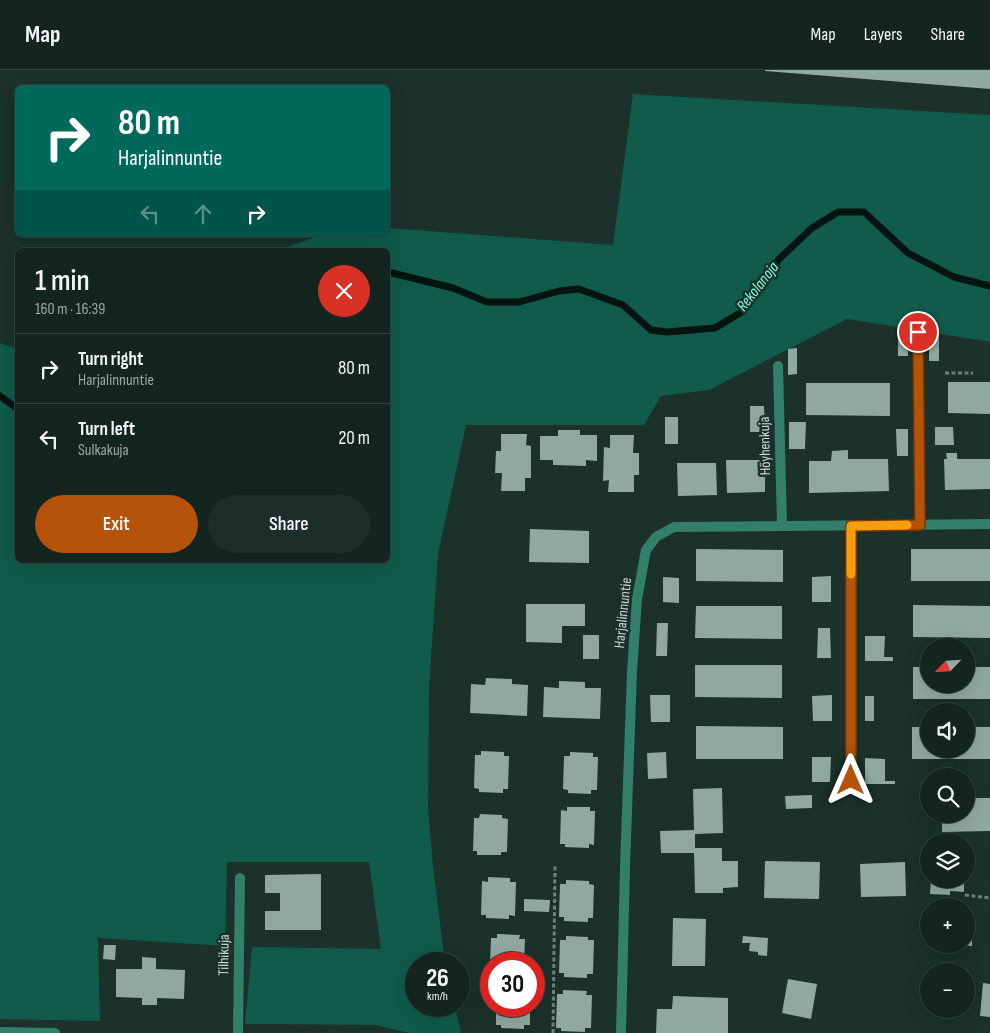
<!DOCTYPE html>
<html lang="en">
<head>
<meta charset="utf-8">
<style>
  :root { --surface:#142520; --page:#1d2d29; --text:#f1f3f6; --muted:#9da5a5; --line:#33423e; --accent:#b45309 }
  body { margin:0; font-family:"Sofia Sans Condensed",sans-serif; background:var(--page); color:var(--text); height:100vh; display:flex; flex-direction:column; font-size:19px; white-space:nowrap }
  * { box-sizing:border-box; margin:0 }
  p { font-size:16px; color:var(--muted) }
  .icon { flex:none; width:28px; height:28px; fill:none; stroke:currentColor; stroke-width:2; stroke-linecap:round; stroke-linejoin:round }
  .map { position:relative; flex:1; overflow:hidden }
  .details { position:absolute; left:15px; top:178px; width:375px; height:315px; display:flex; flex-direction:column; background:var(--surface); border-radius:8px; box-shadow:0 5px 20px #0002,0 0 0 1px var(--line) }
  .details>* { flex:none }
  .top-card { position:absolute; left:15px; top:15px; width:375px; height:152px; border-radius:8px; box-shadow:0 5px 20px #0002,0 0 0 1px var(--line); background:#00695c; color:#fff; overflow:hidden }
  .needle { width:32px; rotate:245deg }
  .buttons { position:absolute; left:920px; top:568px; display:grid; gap:10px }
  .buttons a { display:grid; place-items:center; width:55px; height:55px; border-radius:50%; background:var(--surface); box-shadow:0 5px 20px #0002,0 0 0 1px var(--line); font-size:25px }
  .speed { position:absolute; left:405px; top:882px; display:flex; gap:10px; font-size:25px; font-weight:700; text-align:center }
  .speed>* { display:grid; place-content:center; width:65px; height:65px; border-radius:50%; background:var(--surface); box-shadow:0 5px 20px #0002,0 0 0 1px var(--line); line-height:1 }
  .speed small { font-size:12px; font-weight:400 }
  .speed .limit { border:8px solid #d22; background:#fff; color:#111 }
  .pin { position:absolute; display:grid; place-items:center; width:42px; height:42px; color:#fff; margin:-21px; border:2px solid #fff; border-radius:50%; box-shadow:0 1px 5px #0007 }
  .me { position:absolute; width:55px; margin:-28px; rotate:0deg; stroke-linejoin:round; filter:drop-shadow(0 0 4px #0008) }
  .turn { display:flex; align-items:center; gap:18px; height:105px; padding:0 20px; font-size:22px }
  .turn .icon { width:65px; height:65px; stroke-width:2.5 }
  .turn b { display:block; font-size:35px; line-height:42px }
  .lanes { display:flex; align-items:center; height:48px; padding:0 20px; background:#0003; justify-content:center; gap:25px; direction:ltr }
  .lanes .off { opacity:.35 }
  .round { display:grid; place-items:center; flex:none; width:52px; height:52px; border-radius:26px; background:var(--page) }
  .headline { display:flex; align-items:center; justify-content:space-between; height:85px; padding:0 20px }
  h1 { font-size:30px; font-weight:600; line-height:38px }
  .cta { display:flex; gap:10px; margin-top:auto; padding:10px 20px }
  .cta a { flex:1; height:58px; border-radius:30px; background:var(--accent); color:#fff; font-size:20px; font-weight:600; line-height:58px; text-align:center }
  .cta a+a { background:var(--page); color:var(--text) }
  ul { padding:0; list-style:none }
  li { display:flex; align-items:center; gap:15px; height:70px; padding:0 20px; border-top:1px solid var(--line) }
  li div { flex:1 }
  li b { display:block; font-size:19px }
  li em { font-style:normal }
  header { display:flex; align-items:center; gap:30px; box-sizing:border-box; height:70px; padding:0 25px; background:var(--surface); border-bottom:1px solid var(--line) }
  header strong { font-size:24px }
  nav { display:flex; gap:28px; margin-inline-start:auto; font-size:18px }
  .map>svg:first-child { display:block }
  .green { fill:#105b49 }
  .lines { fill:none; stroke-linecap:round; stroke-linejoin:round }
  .stream { stroke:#04140f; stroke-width:7 }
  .building { fill:#90a9a0 }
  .path { stroke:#70817b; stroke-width:3; stroke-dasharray:4 2.5; stroke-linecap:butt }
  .minor { stroke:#327f6a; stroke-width:10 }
  .route-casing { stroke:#753606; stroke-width:12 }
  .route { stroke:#b45309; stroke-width:9 }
  .slow { stroke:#f59e0b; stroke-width:9 }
  .labels { text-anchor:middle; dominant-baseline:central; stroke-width:5; stroke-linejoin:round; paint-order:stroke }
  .street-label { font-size:15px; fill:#cbd8d3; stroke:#1b312a }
  .water-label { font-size:16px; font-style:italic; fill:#80fcd8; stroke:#1b312a }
</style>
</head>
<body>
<header>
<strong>Map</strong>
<nav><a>Map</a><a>Layers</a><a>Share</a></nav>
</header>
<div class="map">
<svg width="990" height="963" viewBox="0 0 990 963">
  <rect width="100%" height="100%" fill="#1b312a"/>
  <path class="green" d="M633,24l357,21v227l-143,-23 -138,71 -48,6 -17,29h-178l-28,129 -9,135 -1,119 5,57 12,99h-29v42h39l6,27h-52l-33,-8 -131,-1 7,-77 129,2 -12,-87h-142l-2,84 -127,-8 2,83 -100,-2v-676l17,6 1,211h370v-310h-109l42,-15h67v-7l225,17z"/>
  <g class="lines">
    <path class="stream" d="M388,202l65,16 34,14h32l40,-11 20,-2 44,16 28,25 16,2 48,-4 25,-15 39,-54 33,-31 26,-16h26l44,41 46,24 36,9
      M0,326l18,13"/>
  </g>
  <path class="building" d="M765,0h225v19l-225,-18z
    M898,260h10v26h-10z
    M929,264h10v27h-10z
    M797,278v26l-9,1v-26z
    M948,312h42v32l-42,-1z
    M806,313h84v33l-84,-1z
    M750,336h14l1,26h-15z
    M665,347h13v27h-13z
    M789,352h17l-1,27h-16z
    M935,357h18l1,18h-19z
    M896,359h12v27h-11z
    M558,360h22v5h17v26l-11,-1v6l-33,-1v-5h-13v-24h18z
    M501,364h26l-1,11 5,1v32h-6v13h-24l1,-18h-7l1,-22h5z
    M610,365h24l-1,18h6v22h-5v17h-26l1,-12 -6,1 1,-34 6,1z
    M848,380v9h40l1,32 -80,2v-32h22l1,-10z
    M946,383h11v6h33v30l-45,1 -1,-31h3z
    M726,390h39v32l-38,1z
    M677,393h39l1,32 -39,1z
    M530,459l59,2v32l-60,-1z
    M696,479l87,1v32l-87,-1z
    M911,479h79v32h-79z
    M831,506v26h-19v-25z
    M663,507l16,1v25l-16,-1z
    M526,534h59v22h-23v17l-36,-1z
    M913,535l77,1v32l-77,-1z
    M696,536h86v33l-87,-1z
    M657,553h11l-1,33h-11z
    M818,558h12l1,30h-14z
    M583,565h16v24h-16z
    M865,566h20l-1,21h9v4h-28z
    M695,595h87v33l-87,-1z
    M913,597h16v17h37v-17h24v32h-77z
    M486,608l26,1v5l16,1 -1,31 -57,-3 1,-29 14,1z
    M559,611l26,1v6h16l-1,31 -57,-2 1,-30 15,1z
    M650,625h20v27h-19z
    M832,625v26h-19l-1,-25z
    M865,626h9v25h-9z
    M696,656l87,1v32h-87z
    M912,657h17v22h37v-22h24v32h-78z
    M481,681l23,1v4h5l-1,33h-5v4l-24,-1v-3l-5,-1 1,-33h6z
    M570,682l23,1v4h5l-1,33h-6v4l-23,-1v-3l-5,-1 1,-33h6z
    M666,682l1,26 -19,1 -1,-26z
    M812,687h19l-1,25h-18z
    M865,688l20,1v22h10v3h-30z
    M722,718l1,45 -28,1v14h27v13h16v26l-15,1v5h-28l-1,-40h-33l-1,-22 34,-1 -1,-41z
    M812,725v13l-26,1 -1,-13z
    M966,728h24v33l-48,1v-18h24z
    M567,737h23v4h5l-1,34 -5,-1v4l-24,-1v-3h-5l1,-34 6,1z
    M480,744l22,1v3l6,1 -1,33h-6v3h-24v-4h-4l1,-33h5z
    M765,791l55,1 -1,37 -55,-1z
    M905,792l1,34 -45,1 -1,-33z
    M321,804v56h-56v-19h15v-18h-15v-18z
    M488,807l22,1v4h6l-1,34 -6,-1v4l-23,-1v-3h-5l1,-34 6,1z
    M931,809h33v13l-14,-1v4l-20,-1z
    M566,810l23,1v3l5,1 -1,33h-5v4l-24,-1v-4h-5l1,-33h6z
    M524,829l26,1 -1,12 -25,-1z
    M673,848l33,1 -1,47h-33z
    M966,861h6v15l-12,-1v-1h6z
    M497,864l23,1 -1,4h6l-1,25h-34l1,-26h6z
    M566,866l22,1v3h6l-1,34h-6v4l-23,-1v-4h-5l1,-33h6z
    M743,866l25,2 -1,18 -9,-1v-3l-9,-1 1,-8h-8z
    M104,875h12l-1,15 -12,-1z
    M142,887l14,1v11l29,1 -1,29 -27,-1v7h-15v-7l-26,-1v-28h26z
    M788,909l29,5 -6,35 -29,-6z
    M983,913l7,1v33l-10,-1z
    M563,920l24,1 -1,4h6l-1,33h-6v4l-24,-1v-3h-5l1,-34h6z
    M673,926l55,2v35h-72l1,-24h15z
    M496,936h34v19h-6v4l-23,-1v-3h-5z"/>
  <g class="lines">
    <path class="path" d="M945,303h28
      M965,825l25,3
      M553,963l2,-167"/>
    <path class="minor" d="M918,262l2,193
      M778,296l4,159
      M851,456v254
      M0,962l55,1
      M238,963l2,-155
      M621,963l4,-166 7,-196 5,-72 9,-49 10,-13 18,-10 316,-3"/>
  </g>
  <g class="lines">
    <g class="route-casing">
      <path id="route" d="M851,710v-254l69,-1 -2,-193"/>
    </g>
    <use href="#route" class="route"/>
    <path class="slow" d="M851,504v-48l56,-1"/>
  </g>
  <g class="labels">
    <g class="street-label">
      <text transform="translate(765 376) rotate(-91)">Höyhenkuja</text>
      <text transform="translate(623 543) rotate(-84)">Harjalinnuntie</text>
      <text transform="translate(224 885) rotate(-89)">Tilhikuja</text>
    </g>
    <g class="water-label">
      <text transform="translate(758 217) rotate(-52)">Rekolanoja</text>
    </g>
  </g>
</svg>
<div class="buttons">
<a><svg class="needle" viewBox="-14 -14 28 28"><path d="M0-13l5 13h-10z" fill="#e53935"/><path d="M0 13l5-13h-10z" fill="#9da5a5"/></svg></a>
<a><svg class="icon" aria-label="sound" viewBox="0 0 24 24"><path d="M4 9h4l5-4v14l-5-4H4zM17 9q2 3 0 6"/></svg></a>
<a><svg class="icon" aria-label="search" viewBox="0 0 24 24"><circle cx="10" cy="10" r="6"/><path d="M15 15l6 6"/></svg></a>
<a><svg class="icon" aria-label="layers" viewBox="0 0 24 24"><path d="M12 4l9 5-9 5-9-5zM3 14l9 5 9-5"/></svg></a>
<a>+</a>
<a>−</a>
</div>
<div class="speed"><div>26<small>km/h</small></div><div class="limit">30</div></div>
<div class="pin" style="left:918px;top:262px;background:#d93025"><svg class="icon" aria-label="arrive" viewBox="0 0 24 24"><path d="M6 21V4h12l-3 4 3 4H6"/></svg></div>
<svg class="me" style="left:851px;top:710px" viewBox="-20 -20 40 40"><path d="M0-17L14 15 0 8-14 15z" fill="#b45309" stroke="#fff" stroke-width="4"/></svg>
<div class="top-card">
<div class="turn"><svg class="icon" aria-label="right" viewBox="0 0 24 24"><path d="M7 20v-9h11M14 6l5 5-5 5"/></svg><div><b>80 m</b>Harjalinnuntie</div></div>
<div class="lanes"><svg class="icon off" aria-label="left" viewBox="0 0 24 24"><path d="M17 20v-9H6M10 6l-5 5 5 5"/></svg><svg class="icon off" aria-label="ahead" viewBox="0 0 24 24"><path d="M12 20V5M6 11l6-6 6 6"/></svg><svg class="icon" aria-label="right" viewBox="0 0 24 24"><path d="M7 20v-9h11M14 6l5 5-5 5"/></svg></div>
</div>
<section class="details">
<div class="headline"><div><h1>1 min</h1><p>160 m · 16:39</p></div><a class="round" style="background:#d93025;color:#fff"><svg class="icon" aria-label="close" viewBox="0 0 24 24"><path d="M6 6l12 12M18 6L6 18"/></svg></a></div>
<ul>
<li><svg class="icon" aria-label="right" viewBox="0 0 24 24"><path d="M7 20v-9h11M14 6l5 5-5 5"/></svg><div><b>Turn right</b><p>Harjalinnuntie</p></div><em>80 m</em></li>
<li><svg class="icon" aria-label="left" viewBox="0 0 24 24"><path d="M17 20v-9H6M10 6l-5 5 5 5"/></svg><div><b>Turn left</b><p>Sulkakuja</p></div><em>20 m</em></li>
</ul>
<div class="cta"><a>Exit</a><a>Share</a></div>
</section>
</div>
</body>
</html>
